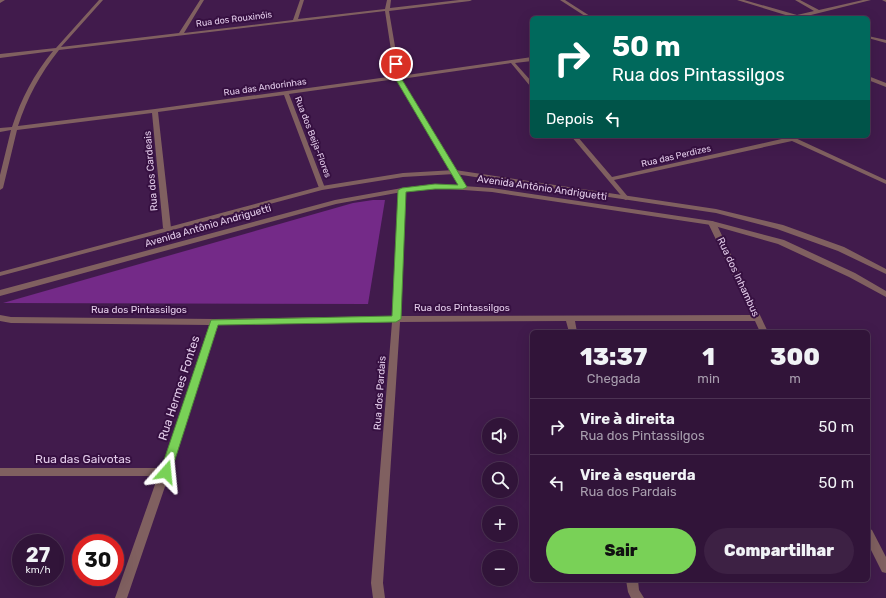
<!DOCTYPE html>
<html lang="pt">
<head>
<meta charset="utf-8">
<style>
  :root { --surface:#311439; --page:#3d2144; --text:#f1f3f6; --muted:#a89eae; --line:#4c3353; --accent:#79d157 }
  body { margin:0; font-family:Rubik,sans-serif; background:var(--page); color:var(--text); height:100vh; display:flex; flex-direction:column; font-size:15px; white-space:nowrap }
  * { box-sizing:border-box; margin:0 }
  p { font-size:13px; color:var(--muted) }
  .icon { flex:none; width:22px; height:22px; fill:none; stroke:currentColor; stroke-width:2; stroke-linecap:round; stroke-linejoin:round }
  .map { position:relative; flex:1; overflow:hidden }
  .details { position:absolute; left:530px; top:330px; width:340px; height:252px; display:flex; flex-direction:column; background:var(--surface); border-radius:6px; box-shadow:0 4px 16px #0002,0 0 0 1px var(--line) }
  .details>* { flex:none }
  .top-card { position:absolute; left:530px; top:16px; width:340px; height:122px; border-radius:6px; box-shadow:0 4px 16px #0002,0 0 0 1px var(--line); background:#00695c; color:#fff; overflow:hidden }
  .fabs { position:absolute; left:482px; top:418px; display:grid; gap:8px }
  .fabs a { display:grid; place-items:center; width:36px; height:36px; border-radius:50%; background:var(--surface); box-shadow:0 4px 16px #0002,0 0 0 1px var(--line); font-size:20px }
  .speed { position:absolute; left:12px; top:534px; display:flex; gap:8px; font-size:20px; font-weight:700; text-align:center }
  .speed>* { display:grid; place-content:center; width:52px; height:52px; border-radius:50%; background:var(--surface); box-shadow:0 4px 16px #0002,0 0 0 1px var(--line); line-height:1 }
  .speed small { font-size:10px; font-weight:400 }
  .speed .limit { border:6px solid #d22; background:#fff; color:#111 }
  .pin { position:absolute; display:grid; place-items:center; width:34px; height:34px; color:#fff; margin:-17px; border:2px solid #fff; border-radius:50%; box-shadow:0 1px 4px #0007 }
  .me { position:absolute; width:44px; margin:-22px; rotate:18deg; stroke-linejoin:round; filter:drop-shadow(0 0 3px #0008) }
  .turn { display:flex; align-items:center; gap:14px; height:84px; padding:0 16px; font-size:18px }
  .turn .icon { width:52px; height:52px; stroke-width:2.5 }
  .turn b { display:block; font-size:28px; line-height:34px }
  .then { display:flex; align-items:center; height:38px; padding:0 16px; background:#0003; gap:8px; font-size:15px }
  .eta { display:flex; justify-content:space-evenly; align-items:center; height:68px; text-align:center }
  .eta b { font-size:24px; font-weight:800; line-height:28px }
  .action { display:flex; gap:8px; margin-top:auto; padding:8px 16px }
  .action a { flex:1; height:46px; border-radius:24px; background:var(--accent); color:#111; font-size:16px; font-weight:800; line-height:46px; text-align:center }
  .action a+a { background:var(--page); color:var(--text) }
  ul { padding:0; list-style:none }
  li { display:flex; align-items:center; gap:12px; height:56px; padding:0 16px; border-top:1px solid var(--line) }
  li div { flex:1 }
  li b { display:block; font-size:15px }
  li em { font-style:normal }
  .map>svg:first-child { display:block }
  .green { fill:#742a88 }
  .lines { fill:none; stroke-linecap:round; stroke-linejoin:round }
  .minor { fill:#806060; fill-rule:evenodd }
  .tertiary { fill:#806060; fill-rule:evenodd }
  .route { fill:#79d157; stroke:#4f8839 }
  .labels { text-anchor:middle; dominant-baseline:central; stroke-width:4; stroke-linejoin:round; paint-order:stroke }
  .far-street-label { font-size:9px; fill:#e3ccea; stroke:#361041 }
  .street-label { font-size:10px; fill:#e3ccea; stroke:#361041 }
  .near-street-label { font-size:12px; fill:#e3ccea; stroke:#361041 }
</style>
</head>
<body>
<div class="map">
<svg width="886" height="598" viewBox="0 0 886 598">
  <rect width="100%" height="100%" fill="#411b4c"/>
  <path class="green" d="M373,200h12l-17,104 -365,-1 350,-100z"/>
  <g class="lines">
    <path class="minor" d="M0,0h5l-5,3z
      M99,0h4l-42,47 118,-14 21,-33h4l-20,33 109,-13 7,-20h4l-6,19 87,-10 2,-9h4l-1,8 69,-8h13l-2,1 -81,10 11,65 132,-19v4l-17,2 17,19v5l-2,-1 -19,-23 -110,16 65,108 -3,2 -3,-2 -64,-108 -107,15 36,94 -1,1h-4l-1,-1 -35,-93 -126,17 13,116 -1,2h-3l-4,-2 -11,-115 -135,17 -14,58 -3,2v-15l11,-45 -11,2v-4l12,-1c9,-28 22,-53 41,-76l-53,7v-4l56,-6zM385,11l10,65 -240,33 -137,17c9,-28 22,-52 41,-76z
      M560,0h5l28,18h-5z
      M737,0h7l53,15 17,-4 -19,-11h5l19,10 44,-10h8l-72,18h-8l1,-1z
      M882,0h4v2z
      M868,36l18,4v3l-18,-5z
      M868,76l18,7v4l-18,-7z
      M571,136h6l35,41 174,-39v-2h5l95,44v4l-94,-43 -178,39 15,18 -3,2 -2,-1z
      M402,188l3,2 -5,126 352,-1 -44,-92 4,-2 4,2 52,109h-8l-5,-11h-180l2,11h-8l-3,-11 -166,1 -17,261 2,15h-12l-2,-15 21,-261 -174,3 -48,147 -1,3 -4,1 -4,-1 -1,-3 50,-147 -199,-2 -11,-2v-6l11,2 204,2 177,-3 7,-126z
      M868,528l4,2 14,27v16l-4,-1 -14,-28z
      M626,580h12l1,10 5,8h-13l-3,-6z"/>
    <path class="tertiary" d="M455,170l261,39 67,16 61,22 42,22v5l-48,-23 -61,-22 -61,-16 -261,-39 -52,3 -81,13 -322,86v-4l322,-86 81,-13z
      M435,184l57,4 220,33 72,19 71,33 31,18v6l-37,-20 -71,-33 -67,-19 -219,-33 -57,-4 -33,4 -66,12 -336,92v-6l335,-90 67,-12z
      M0,468h165l4,1 1,3 -43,126h-12l43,-122h-158z"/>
  </g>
  <path class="route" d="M396,63l3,1 2,14 66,109 -4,2h-28l-29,3 -5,127 -5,3 -178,3 -47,147 -1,4h-9l-1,-4 51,-152 181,-4 6,-126 4,-2 33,-4 23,1 -63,-107 -2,-14z"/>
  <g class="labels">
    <g class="far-street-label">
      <text transform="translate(234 19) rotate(-7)">Rua dos Rouxinóis</text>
      <text transform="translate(265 87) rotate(-8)">Rua das Andorinhas</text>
      <text transform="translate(313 137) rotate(69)">Rua dos Beija-Flores</text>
      <text transform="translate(676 156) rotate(-13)">Rua das Perdizes</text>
    </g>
    <g class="street-label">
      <text transform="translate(151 171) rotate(-95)">Rua dos Cardeais</text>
      <text transform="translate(542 188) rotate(8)">Avenida Antônio Andriguetti</text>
      <text transform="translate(208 226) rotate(-16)">Avenida Antônio Andriguetti</text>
      <text transform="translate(738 277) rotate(65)">Rua dos Inhambus</text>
      <text x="462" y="308">Rua dos Pintassilgos</text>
      <text x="139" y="310">Rua dos Pintassilgos</text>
      <text transform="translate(380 393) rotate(-86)">Rua dos Pardais</text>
    </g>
    <g class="near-street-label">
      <text transform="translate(179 388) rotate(-72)">Rua Hermes Fontes</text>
      <text x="83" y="459">Rua das Gaivotas</text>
    </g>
  </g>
</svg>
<div class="fabs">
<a><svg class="icon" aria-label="sound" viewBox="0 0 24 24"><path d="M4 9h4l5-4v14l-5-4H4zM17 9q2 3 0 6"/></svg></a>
<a><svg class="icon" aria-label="search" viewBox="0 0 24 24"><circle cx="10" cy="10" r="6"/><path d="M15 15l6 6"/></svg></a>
<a>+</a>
<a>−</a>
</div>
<div class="speed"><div>27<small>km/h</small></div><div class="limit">30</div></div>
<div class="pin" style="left:396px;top:64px;background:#d93025"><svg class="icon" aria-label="arrive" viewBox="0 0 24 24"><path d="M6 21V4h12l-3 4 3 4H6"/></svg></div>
<svg class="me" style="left:166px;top:472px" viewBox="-20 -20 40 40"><path d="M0-17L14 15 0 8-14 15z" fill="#79d157" stroke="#fff" stroke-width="4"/></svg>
<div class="top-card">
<div class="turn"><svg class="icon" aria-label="right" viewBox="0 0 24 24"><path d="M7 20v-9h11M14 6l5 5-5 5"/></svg><div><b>50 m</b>Rua dos Pintassilgos</div></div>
<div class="then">Depois<svg class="icon" aria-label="left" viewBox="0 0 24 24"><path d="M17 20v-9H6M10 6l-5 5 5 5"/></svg></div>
</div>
<section class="details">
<div class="eta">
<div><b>13:37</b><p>Chegada</p></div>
<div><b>1</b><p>min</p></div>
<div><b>300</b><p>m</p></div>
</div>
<ul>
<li><svg class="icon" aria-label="right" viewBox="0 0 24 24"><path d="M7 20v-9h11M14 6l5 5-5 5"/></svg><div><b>Vire à direita</b><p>Rua dos Pintassilgos</p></div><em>50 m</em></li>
<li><svg class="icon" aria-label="left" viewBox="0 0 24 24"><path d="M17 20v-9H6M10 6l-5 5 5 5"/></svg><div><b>Vire à esquerda</b><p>Rua dos Pardais</p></div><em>50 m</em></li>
</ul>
<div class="action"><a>Sair</a><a>Compartilhar</a></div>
</section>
</div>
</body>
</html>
